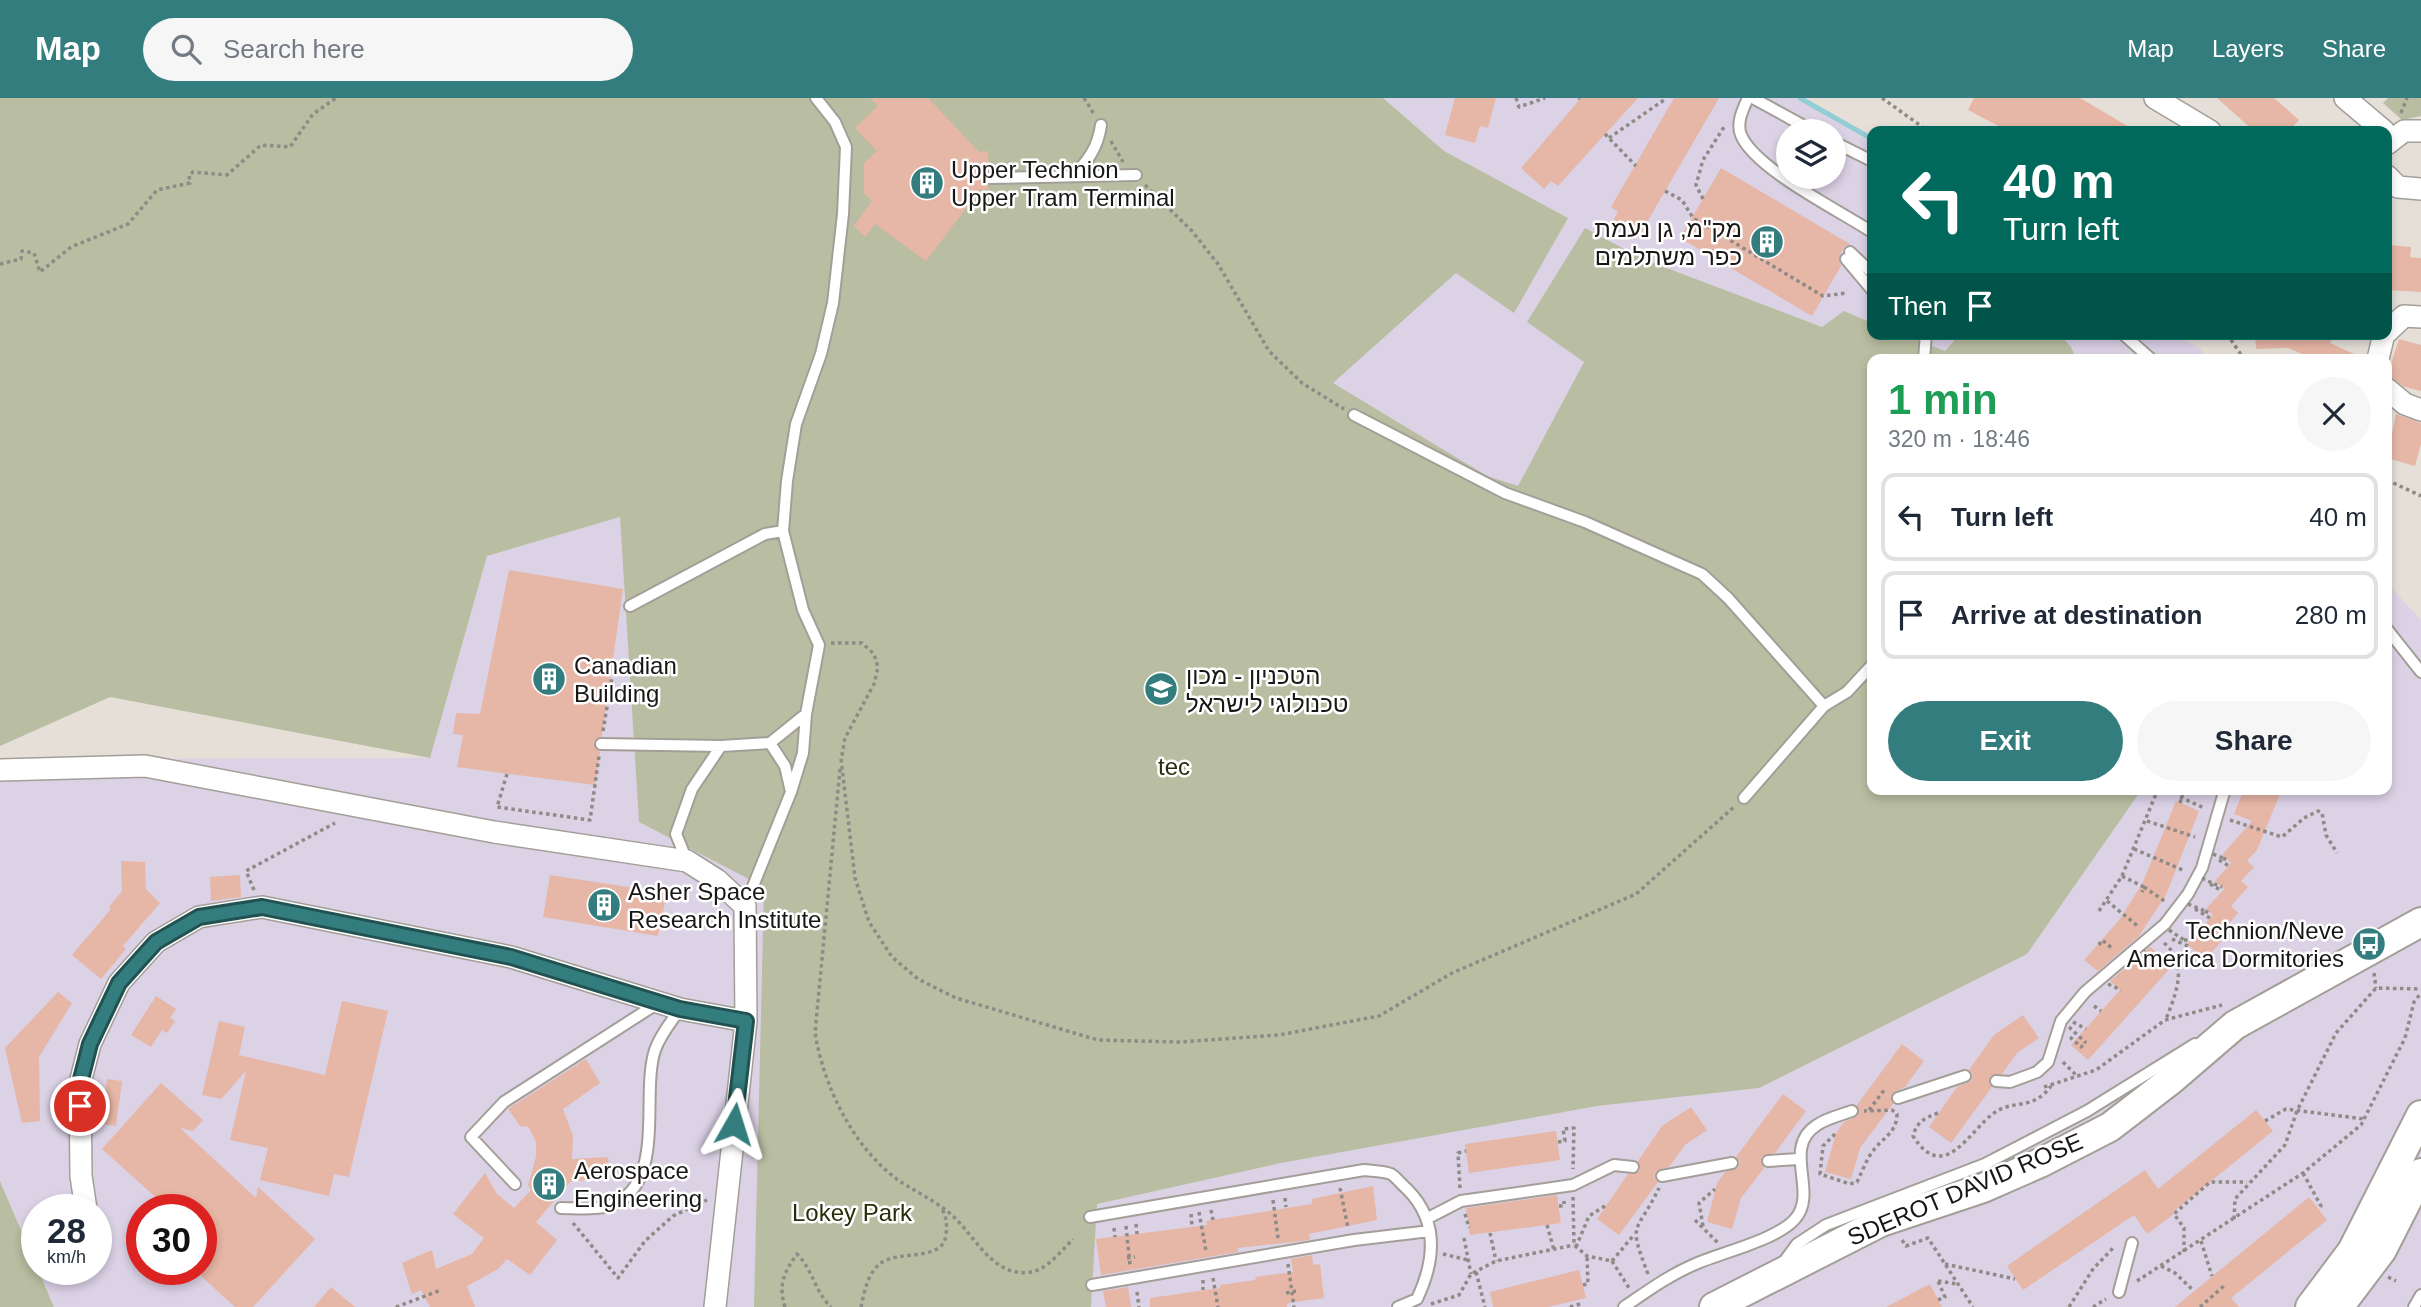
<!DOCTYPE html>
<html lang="en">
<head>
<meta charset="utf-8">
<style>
  :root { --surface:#fff; --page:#f6f6f7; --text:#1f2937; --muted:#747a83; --line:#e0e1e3; --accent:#347d7e }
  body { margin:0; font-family:Arial,"Noto Sans Hebrew",sans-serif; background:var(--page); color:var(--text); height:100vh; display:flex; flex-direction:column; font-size:26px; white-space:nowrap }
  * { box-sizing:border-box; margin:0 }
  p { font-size:23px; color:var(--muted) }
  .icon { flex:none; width:38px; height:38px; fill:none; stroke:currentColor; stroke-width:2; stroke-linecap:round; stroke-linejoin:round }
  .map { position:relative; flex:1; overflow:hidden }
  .sheet { position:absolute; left:1867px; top:256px; width:525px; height:441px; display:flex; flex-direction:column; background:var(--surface); border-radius:14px; box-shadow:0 4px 10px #0003 }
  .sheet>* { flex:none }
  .guide { position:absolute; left:1867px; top:28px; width:525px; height:214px; border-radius:14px; box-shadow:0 4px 10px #0003; background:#00695c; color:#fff; overflow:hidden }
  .controls { position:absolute; left:1776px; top:21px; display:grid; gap:14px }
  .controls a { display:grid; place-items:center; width:70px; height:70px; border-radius:50%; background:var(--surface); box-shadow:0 4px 10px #0003; font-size:35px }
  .speed { position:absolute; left:21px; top:1096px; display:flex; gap:14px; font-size:35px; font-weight:700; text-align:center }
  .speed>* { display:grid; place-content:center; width:91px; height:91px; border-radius:50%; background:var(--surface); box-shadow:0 4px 10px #0003; line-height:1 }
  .speed small { font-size:18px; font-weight:400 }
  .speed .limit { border:10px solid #d22; background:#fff; color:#111 }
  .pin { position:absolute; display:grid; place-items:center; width:60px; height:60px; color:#fff; margin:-30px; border:4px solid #fff; border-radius:50%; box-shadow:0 2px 7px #0007 }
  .me { position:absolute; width:77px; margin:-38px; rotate:6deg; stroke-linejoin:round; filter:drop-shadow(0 0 5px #0008) }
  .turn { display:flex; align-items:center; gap:24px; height:147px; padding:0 21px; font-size:32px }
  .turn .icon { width:91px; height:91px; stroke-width:2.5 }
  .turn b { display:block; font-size:49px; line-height:60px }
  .then { display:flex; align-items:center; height:66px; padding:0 21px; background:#0003; gap:14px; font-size:26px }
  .round { display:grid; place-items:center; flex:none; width:74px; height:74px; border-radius:37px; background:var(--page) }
  .headline { display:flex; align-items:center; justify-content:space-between; height:119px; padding:0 21px }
  h1 { font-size:42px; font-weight:700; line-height:52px; color:#1e9e55 }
  .button { display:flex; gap:14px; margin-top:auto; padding:14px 21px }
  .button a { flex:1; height:80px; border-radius:42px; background:var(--accent); color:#fff; font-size:28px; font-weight:700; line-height:80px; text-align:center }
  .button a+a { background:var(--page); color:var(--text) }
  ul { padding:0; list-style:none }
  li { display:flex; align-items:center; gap:21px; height:88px; margin:0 14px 10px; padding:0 7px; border:4px solid var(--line); border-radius:14px }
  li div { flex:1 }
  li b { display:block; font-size:26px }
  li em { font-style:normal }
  header { display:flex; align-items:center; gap:42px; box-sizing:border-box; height:98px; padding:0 35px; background:var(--accent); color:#fff }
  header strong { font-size:33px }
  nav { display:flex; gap:38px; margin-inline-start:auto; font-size:24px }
  .search { width:490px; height:63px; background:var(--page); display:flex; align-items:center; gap:18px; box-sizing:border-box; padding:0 24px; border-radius:38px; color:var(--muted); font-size:26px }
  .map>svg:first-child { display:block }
  .education { fill:#dbd2e6; fill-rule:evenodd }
  .green { fill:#b9bea2 }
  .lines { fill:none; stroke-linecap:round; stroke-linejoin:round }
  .stream { stroke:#92ccd4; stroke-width:5 }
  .building { fill:#e6b6a6 }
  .lane-casing { stroke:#a39e97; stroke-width:14 }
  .street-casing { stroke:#a39e97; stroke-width:24 }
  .secondary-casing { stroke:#a39e97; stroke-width:32 }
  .path { stroke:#8e8a85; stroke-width:3.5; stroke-dasharray:3.5 3.5; stroke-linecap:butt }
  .lane { stroke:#fff; stroke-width:10 }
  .street { stroke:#fff; stroke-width:21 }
  .secondary { stroke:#fff; stroke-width:28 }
  .path-bridge { stroke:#8e8a85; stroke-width:3.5; stroke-dasharray:3.5 3.5; stroke-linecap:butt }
  .route-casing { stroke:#225152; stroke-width:18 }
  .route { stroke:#347d7e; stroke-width:12 }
  .labels { text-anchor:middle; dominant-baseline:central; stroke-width:5; stroke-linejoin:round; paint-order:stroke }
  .poi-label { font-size:24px; fill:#191715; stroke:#fff; text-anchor:start }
  .park-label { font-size:24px; fill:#282d0a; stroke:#fff }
  .street-label { font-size:24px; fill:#191715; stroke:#fff }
</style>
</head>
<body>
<header>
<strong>Map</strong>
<div class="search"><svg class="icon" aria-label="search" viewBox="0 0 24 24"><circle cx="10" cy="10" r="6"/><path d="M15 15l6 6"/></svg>Search here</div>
<nav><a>Map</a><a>Layers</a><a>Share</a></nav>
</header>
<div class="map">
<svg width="2421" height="1209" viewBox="0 0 2421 1209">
  <rect width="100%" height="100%" fill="#e5dfd8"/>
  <path class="education" d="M723,0h1073l76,45v191h304l24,15 7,10h-335v430h515v-206l34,37v687h-2367l-16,-38h58v-60h-59v57l-37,-85v-409l106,-13 324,-1 57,-202 133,-39zM1788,33h46v46h-46zM142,1111h59v60h-59z"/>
  <path class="green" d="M0,0h1383l61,53 124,67 -54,95 -58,-40 -123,110 154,93 31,10 66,-124 -57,-40 58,-94 58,31 179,68 22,-16 28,12v11h29l44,17 15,-17h99l12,13 5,12h-204v430h270l-115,165 -268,134 -162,18 -316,57 -184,41 -6,103h-337l10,-420 -125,-65 -19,-305 -133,39 -57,202 -320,-61 -110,49z
    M2388,0h33v18l-19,4 -19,-17z
    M0,1083l54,126h-54z"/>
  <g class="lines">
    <path class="stream" d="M1800,0l72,41"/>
  </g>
  <path class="building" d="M870,0h58l51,54 9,-1 1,19 -8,9 9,10 -10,1 -54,71 -51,-37 -10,13 -11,-11 18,-25 -8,-8v-30l13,-12 -22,-23 23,-22z
    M1455,0h41l-8,30 -8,-2 -5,17 -30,-8z
    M1581,0h57l-80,88 -7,-5 -7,8 -23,-21z
    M1674,0h45l-80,138 -26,-15 5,-9 -7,-5z
    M1974,0h106l56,33h-128l-40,-21z
    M2217,0h57l25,22 -10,11h-35z
    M1721,70l129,76 -5,2 -6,10 2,10 -29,50 -132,-78z
    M2387,147l24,2 -1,10 11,1v34l-34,-2z
    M2255,236h67l10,5 -2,4 35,16h-52l-25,-11 -32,1z
    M2399,241l22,6v46l-16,-4 -18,-11z
    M2396,316l25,9v21l-6,22 -28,-8z
    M509,472l114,19 -21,147 -9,7 7,9 -5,33 -138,-18 6,-32 -10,-1 3,-21 24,1z
    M2244,691h38l-25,61 -10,11 7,6 -13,14 7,6 -17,19 7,7 -18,21 4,4 -19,22 -18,-16 26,-29 -7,-6 18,-20 -9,-8 16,-18 -9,-8 30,-34 -18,-7z
    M2176,703l23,10 -33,84 -27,41 -41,35 -14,-11 36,-41 23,-37z
    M121,763l24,1 1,27 14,14 -37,43 3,3 -25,30 -29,-24 39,-46 -2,-2 13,-16z
    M240,777l1,22 -30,4 -1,-24z
    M550,777l117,18 -9,43 -115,-19z
    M2150,849l22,19 -84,94 -17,-15 49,-55 -10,-9z
    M58,894l14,11 -33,54 1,64 -18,2 -17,-75z
    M156,898l20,13 -6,9 5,3 -8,12 -5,-3 -11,17 -20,-12z
    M342,903l46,10 -39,166 -15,-3 -5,22 -69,-16 8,-32 -38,-8 16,-69 -25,28 -19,-4 17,-74 26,6 -6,28 86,20z
    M2023,917l16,23 -22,15 -15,21 -12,2 2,11 -41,56 -22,-16 28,-40 14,-6 2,-7 -4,-4 25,-35z
    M1902,946l22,17 -19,26 -13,6 1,11 -33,44 -9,31 -26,-7 11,-39 8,-11 14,-6 -1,-11z
    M586,961l14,24 -37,26 10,27 -1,23 36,-2 2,20 -40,5 -34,40 21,18 -27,35 -23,-16 -9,10 -31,17 8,21h-45l-9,-17 -9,4 -10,-31 30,-13 4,19 36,-15 12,-16 -31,-24 32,-41 12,21 17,14 17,-18 -3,-5 8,-28v-15l-8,-16 -7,1 -13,-18z
    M107,981l15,2 -6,45 -15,-2z
    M161,985l42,37 -10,11 -13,-3 76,70 2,-11 57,52 -62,68h-18l-34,-31v-67h-47l7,-7 -59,-53z
    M1783,996l23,17 -31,42 -14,4 3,11 -23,30 -9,31 -25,-7 10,-39 8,-11 13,-4 2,-6 -4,-5z
    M1691,1009l16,23 -22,15 -16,22 -13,4 -2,6 4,5 -39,53 -22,-16 31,-45 12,-3 -2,-10 24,-35z
    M2256,1012l17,21 -100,81 1,2 -27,20 -13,-19 -111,75 -16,-24 138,-96 13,19z
    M1556,1033l4,29 -91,13 -4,-29z
    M1373,1088l4,34 -68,14 1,6 -72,8v4l-137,23 -5,-36 111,-14 -1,-4 106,-17v-5z
    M1557,1097l4,28 -91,12 -4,-27z
    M2309,1099l18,23 -96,78 8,9h-64z
    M1312,1157l1,10 7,-1 4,34 -37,5v4h-137v-9l70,-10v-3l36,-5 -1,-3 38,-5 -2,-13z
    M1579,1172l7,28 -38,9h-55l-3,-15z
    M1930,1186l12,23h-56z
    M331,1189l24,20h-41z
    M1128,1189l3,20h-25l-3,-16z"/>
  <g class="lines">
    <g class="lane-casing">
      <path id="lane" d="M1748,0c-5,11 -12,25 -7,37 14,34 99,76 131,97
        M1753,0l60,33
        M1834,44l38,19
        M1071,78c17,-13 27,-29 30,-51
        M989,80l147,-3
        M1850,154l22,21
        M1846,161l26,31
        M2123,236l28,25
        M1924,261l2,-25
        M1354,317l151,78 80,29 117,52 26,24 96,108
        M630,508l135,-72 18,-3
        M2387,531l34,43
        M601,646l120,2
        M791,694l12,-39 3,-39 13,-69 -16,-35 -20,-79 4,-50 9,-57 25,-70 12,-51 10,-89 3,-67 -11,-25 -19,-24
        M1744,700l80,-92 23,-14 25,-27
        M687,763l-11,-27 16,-45 29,-43 49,-3 36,-29
        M745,808l46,-114 -6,-26 -15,-23
        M1996,983l14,1 27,-10 11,-10 13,-41 24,-29 80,-68 23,-30 14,-26 23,-79
        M1898,1000l67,-22
        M1768,1063l31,-2
        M1662,1078l70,-13
        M515,1086l-44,-47 33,-35 154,-99
        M561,1110c14,0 34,2 48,-2 59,-20 31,-111 46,-156 5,-15 16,-28 25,-41
        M1090,1119l274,-47c8,1 20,1 27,4 5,3 11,11 16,15 32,32 28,72 10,110l-19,8
        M1428,1120l33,-17 112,-16 41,-20 19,2
        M1783,1165l14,-19 29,-19 159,-61 102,-53 108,-67
        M1092,1187l262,-45 76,-9
        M2119,1194l13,-49
        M1624,1209c22,-15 44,-31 69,-42 26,-12 84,-25 102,-46 24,-27 -14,-71 22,-94 10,-7 24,-10 35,-14
        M2414,1209l7,-12"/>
    </g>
    <g class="street-casing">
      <path id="street" d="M2155,0l55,33
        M2345,0l39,33
        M2387,46l17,-13h17
        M2387,78l11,11 23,2
        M2387,234l17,-16 17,1
        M2378,261l6,-25
        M2387,291l18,15 16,6
        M0,672l145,-4 349,66 193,29 30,19 28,26 1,115
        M86,1111l-5,-33 -1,-93 10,-39 29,-61 37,-41 43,-25 63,-10 249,50 169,52 66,12 -31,286"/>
    </g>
    <g class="secondary-casing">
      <path id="secondary" d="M1714,1209l167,-85 102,-34 57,-25 70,-36 61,-47 64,-55 186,-103
        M2310,1209l42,-56 69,-136
        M2339,1209l43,-57 39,-77"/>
    </g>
    <path class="path" d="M1084,0l10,16
      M1516,0l3,9 26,-9
      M1579,0l1,1
      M1882,0l46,33
      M2401,15l6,-15
      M1605,36l31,32
      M1609,40l55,-38
      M1111,43l12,21
      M1145,87l47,46 26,33 51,87 33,32 42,26
      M1665,93l17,9 11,18 130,78 24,-3
      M1703,101l-7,-14 7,-25 21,-33
      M0,166l21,-5 1,-8 12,2 6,19 31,-25 57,-23 29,-34 33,-7 -1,-8 4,-3 34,3 34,-30 29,2 23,-33 23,-16
      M2227,236l17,25
      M2387,382l34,16
      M831,545h31l12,11 4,13 -4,17 -29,54 -4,23
      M603,633l9,-54
      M841,661l14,119 14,44 23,35 26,22 38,19 142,42 82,2 99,-7 100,-19 73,-43 184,-79 98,-87
      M840,671l-25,264c9,54 38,114 83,147 19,13 41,22 58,39 21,21 39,59 75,53 17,-3 31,-22 42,-33
      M507,676l-10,33 93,13 9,-64
      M2180,699l24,11
      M2180,705l4,-14
      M2230,722l52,17 22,-19 14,-7 4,2 4,22 11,18
      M2147,723l48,16
      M2134,751l51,22
      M2223,760l6,3
      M2219,762l10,6
      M2122,778l22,11 -2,5
      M2210,786l12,7
      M2214,786l8,3
      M2144,789l22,15
      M254,792l-8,-19 89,-48
      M2107,803l32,26
      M2195,811l15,9
      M2099,813l23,-35 36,-87
      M2205,813l6,3
      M2172,841l18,8
      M2184,842h6
      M2164,845c25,20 12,51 2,76
      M2099,847l3,-5 11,9
      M2374,875l2,15
      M2094,908l7,5
      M2070,939l11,10 5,-4
      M2063,964l15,15
      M2044,989l52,-17 69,-50 57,-15
      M1869,1012l16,-21
      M1938,1015c-13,5 -21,8 -25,23 31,49 56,-5 81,-23 19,-14 39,-2 57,-27
      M2265,1023l21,-12 78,10
      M1835,1036l-12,12 -3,28 30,10 7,-2c5,-10 9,-22 16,-31 9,-13 24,-18 24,-37l-5,-4 -28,1
      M1558,1044l7,-1 -2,-12 11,-1 -1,41
      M2303,1075l18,33 -3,3
      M1340,1090l8,40
      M1460,1090l-2,-35 8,-2
      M1573,1099l1,48 13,11 25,5
      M1285,1100l1,9
      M1273,1102l5,38
      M1559,1108h5v-5
      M1211,1112l2,10
      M1199,1114l7,39
      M1191,1116l1,13
      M1465,1116l4,14
      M2234,1121l1,-20 50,-54 12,-34 39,-78 40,-45 45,1
      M1695,1122l23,23
      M573,1125l45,55 27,-37 28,-25 34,-16
      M1136,1126l1,10
      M1547,1127l7,25
      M1126,1128l4,39
      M1703,1128l-4,-23 16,-14
      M1114,1130l1,9
      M1490,1135l6,28
      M1464,1140l7,36
      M1902,1142l4,6 22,-8 45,69
      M2201,1143l11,35
      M1576,1149l13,-31 19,-12
      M2184,1154v-24l-10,-14 36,-32h37
      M1443,1156l25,6
      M1127,1160l8,-1
      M1612,1163l21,-25
      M1612,1163l17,27
      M1288,1166l6,43
      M1945,1166l70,15
      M2161,1168l14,7 19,18
      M1476,1174l9,35
      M1648,1176c-21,-55 -12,-38 11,-86
      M2388,1179l8,4
      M1213,1180l5,29
      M1203,1182v10
      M1938,1183l19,3
      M2137,1183l166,-108 58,-48 44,-87 9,-36 7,-9
      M1583,1187l5,-1 -1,-28
      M1137,1194l2,15
      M1286,1195l10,-2
      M1938,1202l7,-3 -7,-16
      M1431,1206l28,-9 12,-21 25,-13 78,-16
      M396,1209l45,-17
      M785,1209c-7,-22 -1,-35 12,-53 16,16 18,38 34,53
      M861,1209c3,-14 7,-35 20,-44 17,-13 62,-1 65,-28 1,-11 1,-16 -4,-26
      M1570,1209l10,-3
      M2069,1209l24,-38 22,-23
      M2093,1209l13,-8
      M2200,1209l25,-22"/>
    <use href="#lane" class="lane"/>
    <use href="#street" class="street"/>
    <use href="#secondary" class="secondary"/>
    <path class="path-bridge" d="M2213,756l10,4
      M2202,780l12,6
      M2188,806l17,7
      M2169,832l15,10
      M2143,853l7,5
      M2108,886l13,6
      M2073,924l13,7
      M2069,929l17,16"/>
  </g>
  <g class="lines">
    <g class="route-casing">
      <path id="route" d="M80,1008v-23l10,-39 29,-61 37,-41 43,-25 63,-10 249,50 169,52 66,12 -12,103"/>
    </g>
    <use href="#route" class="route"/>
  </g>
  <defs>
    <g id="building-disc" transform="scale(1.75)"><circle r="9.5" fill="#347d7e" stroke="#fff"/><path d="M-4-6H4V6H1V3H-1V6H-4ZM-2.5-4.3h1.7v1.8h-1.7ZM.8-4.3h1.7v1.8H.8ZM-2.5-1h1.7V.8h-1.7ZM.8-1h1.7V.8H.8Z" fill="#fff"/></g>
    <g id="university-disc" transform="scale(1.75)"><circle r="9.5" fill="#347d7e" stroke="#fff"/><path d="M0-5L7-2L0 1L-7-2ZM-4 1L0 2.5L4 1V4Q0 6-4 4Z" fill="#fff"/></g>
    <g id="bus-disc" transform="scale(1.75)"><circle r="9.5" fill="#347d7e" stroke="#fff"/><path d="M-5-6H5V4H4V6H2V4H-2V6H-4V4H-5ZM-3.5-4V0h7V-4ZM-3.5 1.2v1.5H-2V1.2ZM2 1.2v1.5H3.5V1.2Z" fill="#fff"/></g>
  </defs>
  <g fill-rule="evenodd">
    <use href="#building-disc" x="927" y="85"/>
    <use href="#building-disc" x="1767" y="144"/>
    <use href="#building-disc" x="549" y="581"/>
    <use href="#university-disc" x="1161" y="591"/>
    <use href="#building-disc" x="604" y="807"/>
    <use href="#bus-disc" x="2369" y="846"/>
    <use href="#building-disc" x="549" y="1086"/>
  </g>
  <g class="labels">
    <g class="poi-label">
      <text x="951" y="71">Upper Technion<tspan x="951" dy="28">Upper Tram Terminal</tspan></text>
      <text x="1742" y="130" text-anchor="end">מק"מ, גן נעמת<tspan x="1742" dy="28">כפר משתלמים</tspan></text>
      <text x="574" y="567">Canadian<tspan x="574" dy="28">Building</tspan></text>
      <text x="1186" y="577">הטכניון - מכון<tspan x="1186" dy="28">טכנולוגי לישראל</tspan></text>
      <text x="628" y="793">Asher Space<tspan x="628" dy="28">Research Institute</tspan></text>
      <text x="2344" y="832" text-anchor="end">Technion/Neve<tspan x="2344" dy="28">America Dormitories</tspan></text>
      <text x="574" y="1072">Aerospace<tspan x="574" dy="28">Engineering</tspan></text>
    </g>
    <g class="park-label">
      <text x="1174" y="668">tec</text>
      <text x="852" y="1114">Lokey Park</text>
    </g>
    <g class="street-label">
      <text transform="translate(1965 1091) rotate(-23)">SDEROT DAVID ROSE</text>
    </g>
  </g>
</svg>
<div class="controls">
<a><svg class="icon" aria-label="layers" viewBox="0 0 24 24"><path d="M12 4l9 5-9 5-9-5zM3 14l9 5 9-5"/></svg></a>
</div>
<div class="speed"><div>28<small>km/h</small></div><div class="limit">30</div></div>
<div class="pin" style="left:80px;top:1008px;background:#d93025"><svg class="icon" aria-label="arrive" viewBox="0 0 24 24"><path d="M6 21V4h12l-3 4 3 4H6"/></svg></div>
<svg class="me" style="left:734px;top:1026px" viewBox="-20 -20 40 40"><path d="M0-17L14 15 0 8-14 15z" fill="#347d7e" stroke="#fff" stroke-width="4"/></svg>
<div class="guide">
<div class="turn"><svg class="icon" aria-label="left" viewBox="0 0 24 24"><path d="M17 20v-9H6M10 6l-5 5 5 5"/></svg><div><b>40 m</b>Turn left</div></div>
<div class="then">Then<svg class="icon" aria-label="arrive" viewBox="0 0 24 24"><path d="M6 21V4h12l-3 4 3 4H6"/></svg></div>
</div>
<section class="sheet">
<div class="headline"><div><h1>1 min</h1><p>320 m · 18:46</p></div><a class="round"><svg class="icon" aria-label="close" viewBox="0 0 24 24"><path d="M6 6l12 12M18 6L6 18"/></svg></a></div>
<ul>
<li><svg class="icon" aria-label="left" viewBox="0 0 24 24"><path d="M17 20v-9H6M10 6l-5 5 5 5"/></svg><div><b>Turn left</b></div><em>40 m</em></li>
<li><svg class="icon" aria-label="arrive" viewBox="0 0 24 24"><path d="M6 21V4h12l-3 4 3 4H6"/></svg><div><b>Arrive at destination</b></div><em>280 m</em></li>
</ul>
<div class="button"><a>Exit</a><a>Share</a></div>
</section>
</div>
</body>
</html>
